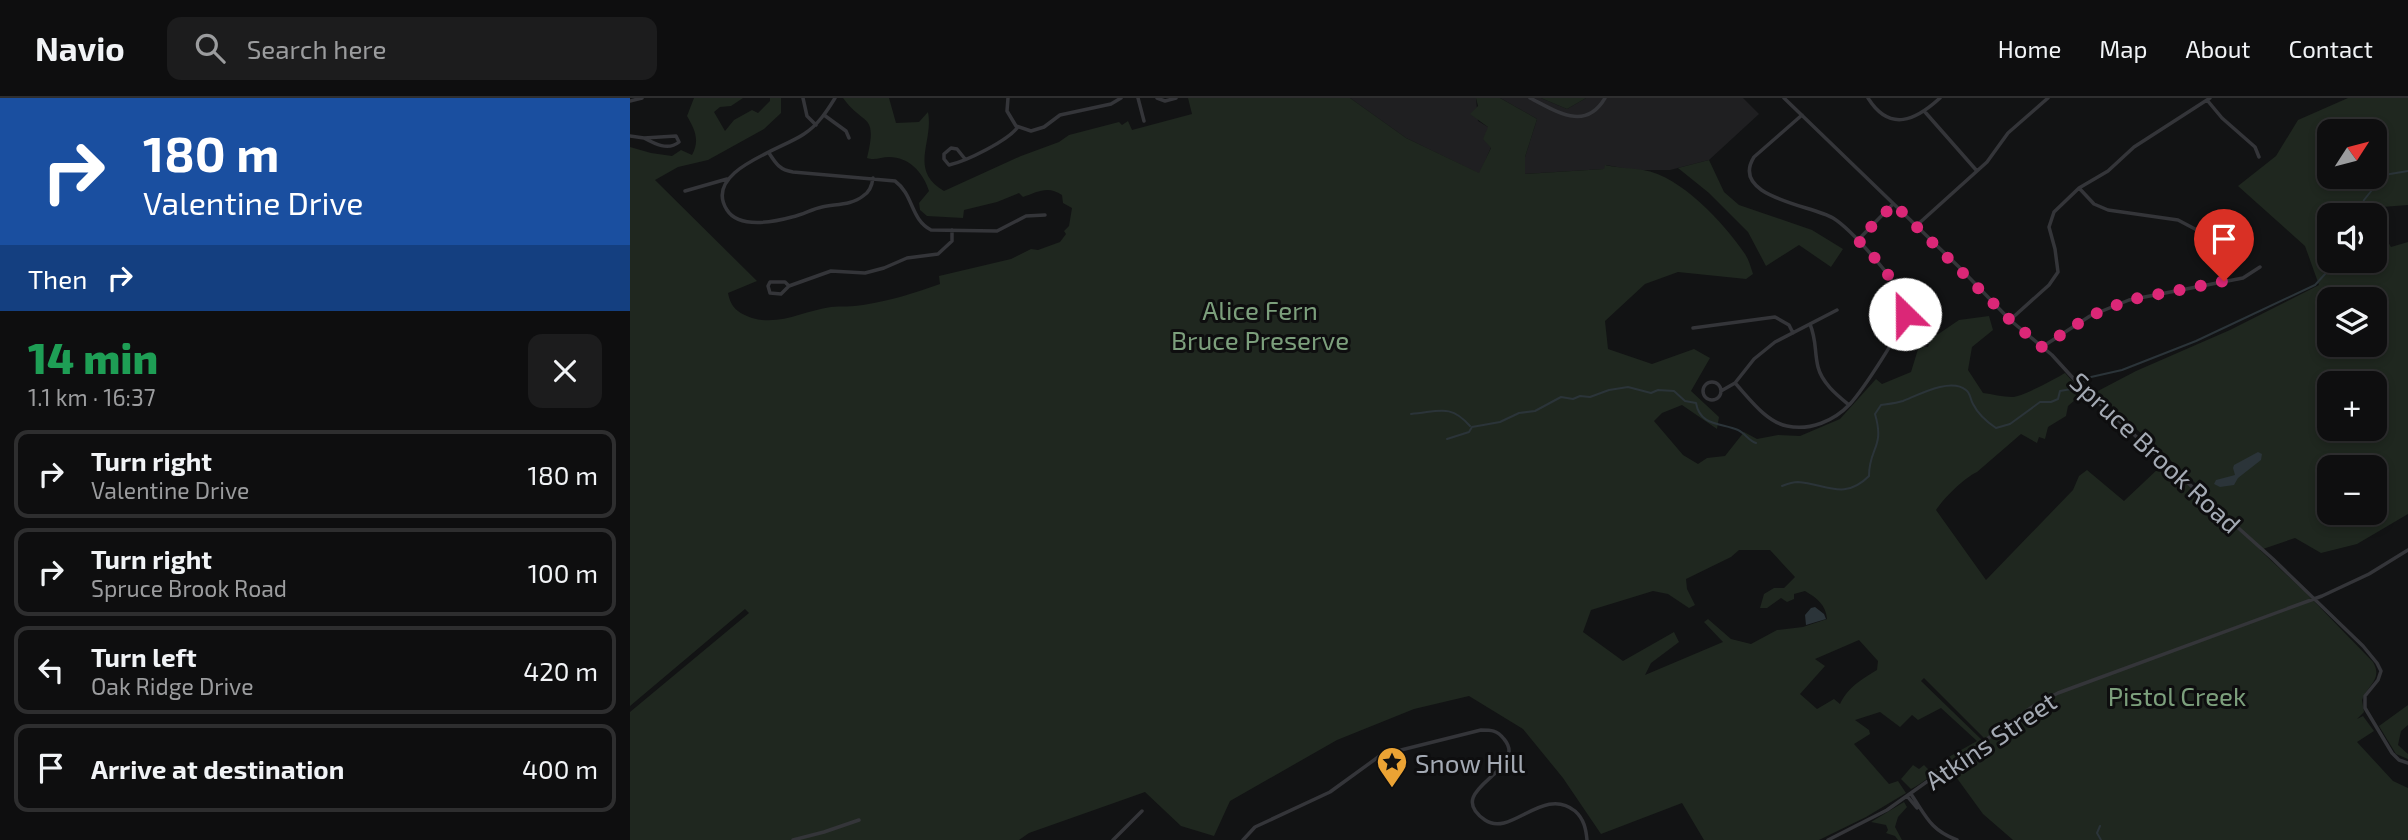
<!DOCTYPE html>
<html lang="en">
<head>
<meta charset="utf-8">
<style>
  :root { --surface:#0e0e0f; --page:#1c1c1d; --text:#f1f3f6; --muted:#9b9c9e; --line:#2e2e2f }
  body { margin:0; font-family:"Exo 2",sans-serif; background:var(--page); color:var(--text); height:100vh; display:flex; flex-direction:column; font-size:26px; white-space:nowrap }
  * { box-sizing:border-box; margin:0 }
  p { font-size:23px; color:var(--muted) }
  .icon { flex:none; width:38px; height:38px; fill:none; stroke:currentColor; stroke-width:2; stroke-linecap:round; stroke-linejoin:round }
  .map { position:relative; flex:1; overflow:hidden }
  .sheet { display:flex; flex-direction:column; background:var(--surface); width:630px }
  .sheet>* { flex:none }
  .banner { background:#1a4fa0; color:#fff; overflow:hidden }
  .needle { width:46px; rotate:54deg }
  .fabs { position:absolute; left:1687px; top:21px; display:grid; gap:14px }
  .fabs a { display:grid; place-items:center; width:70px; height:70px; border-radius:14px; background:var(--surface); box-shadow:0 4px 10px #0003,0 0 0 2px var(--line); font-size:35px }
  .pin { position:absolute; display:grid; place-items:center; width:60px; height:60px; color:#fff; margin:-72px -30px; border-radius:50% 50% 50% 0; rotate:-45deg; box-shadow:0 0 7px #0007 }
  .pin .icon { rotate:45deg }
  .me { position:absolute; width:77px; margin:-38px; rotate:337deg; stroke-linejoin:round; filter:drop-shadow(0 0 5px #0008) }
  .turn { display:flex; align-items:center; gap:24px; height:147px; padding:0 28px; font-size:32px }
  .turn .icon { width:91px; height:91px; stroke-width:2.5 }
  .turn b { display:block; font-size:49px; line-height:60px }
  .then { display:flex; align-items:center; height:66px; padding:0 28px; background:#0003; gap:14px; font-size:26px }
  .round { display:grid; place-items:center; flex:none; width:74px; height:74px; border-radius:14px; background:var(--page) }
  .head { display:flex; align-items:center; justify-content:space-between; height:119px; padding:0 28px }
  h1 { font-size:42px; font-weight:800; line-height:52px; color:#1e9e55 }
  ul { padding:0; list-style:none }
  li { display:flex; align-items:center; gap:21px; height:88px; margin:0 14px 10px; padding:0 14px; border:4px solid var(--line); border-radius:14px }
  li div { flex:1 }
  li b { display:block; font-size:26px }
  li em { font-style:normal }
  header { display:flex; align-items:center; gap:42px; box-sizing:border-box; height:98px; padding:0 35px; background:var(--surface); border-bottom:2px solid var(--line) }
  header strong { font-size:33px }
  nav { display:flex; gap:38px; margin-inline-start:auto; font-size:24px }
  .search { width:490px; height:63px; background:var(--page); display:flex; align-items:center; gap:18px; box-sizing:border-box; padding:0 24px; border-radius:14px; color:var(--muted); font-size:26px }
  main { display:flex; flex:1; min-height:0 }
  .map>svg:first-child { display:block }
  .built { fill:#1f1f21 }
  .green { fill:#1f271f; fill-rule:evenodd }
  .water { fill:#2b3439 }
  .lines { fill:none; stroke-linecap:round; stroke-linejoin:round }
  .stream { stroke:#2b3439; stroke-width:2 }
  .minor { stroke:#343539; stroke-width:3.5 }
  .route { stroke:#db2777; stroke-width:12; stroke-dasharray:0 21.6 }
  .labels { text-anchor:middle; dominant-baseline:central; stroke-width:6; stroke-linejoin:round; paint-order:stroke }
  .park-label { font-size:26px; fill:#7c9f7c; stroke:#0e0e0f }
  .street-label { font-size:26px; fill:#a4aab4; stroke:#0e0e0f }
  .poi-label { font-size:26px; fill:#a4aab4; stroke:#0e0e0f; text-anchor:start }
</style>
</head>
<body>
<header>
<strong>Navio</strong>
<div class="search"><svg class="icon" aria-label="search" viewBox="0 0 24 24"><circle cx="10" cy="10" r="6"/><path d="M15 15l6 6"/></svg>Search here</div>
<nav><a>Home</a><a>Map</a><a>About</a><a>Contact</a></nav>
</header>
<main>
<section class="sheet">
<div class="banner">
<div class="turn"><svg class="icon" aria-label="right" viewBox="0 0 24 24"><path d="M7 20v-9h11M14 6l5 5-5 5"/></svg><div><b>180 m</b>Valentine Drive</div></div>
<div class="then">Then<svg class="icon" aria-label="right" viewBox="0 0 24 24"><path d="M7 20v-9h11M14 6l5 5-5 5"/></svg></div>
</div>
<div class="head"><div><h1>14 min</h1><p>1.1 km · 16:37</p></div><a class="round"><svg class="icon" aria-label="close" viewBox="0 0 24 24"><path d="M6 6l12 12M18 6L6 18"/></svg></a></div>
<ul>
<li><svg class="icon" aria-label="right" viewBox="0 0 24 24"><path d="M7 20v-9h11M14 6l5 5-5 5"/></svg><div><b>Turn right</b><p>Valentine Drive</p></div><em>180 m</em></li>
<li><svg class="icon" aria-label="right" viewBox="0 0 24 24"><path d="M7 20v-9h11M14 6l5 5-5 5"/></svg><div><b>Turn right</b><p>Spruce Brook Road</p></div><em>100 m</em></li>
<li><svg class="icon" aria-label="left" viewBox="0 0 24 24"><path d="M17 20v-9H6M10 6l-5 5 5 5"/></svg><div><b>Turn left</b><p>Oak Ridge Drive</p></div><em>420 m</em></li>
<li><svg class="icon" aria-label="arrive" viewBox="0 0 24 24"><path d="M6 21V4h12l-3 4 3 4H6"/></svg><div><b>Arrive at destination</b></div><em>400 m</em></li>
</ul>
</section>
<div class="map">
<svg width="1778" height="742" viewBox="0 0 1778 742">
  <rect width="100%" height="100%" fill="#121314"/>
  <path class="built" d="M720,0h126l2,23 10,6 3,20 -11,27 -74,-36z
    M870,0h41l26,11 19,-11h157l16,16 -50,46 -39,10h-37l-27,-5 -1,4 -81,5 1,-17 12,-38z"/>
  <path class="green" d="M64,0h49l-12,8 -11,1 -6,5 11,19 9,-11 18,-10 6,3 12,-12v-3h11v15l-17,16 -56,31 -30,7 -23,13 102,101 -29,12c3,15 10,20 24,25 28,8 51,-7 79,-11 10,-1 21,0 32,-2 26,-4 52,-12 77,-21l-1,-8 72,-17 20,-10 7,1 22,-8 6,-8 -2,-3 5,-5 3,-18 -9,-5 -1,-8c-14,-10 -25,-3 -39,2l-4,-4 -22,9 -33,8 -1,8 -36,-2 -7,-6 -1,-7 10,-12c-6,-19 -20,-34 -40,-34 -8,0 -14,4 -22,1 11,-46 -3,-31 -24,-60h46l7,25 23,-1 9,-10c6,30 -20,58 16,79l77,-35 38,-14 10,-7 50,-13 3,3 6,-4 4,9 60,-16 -4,-16h162l56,40 73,35 12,-25 -8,-9 5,-12 -18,-13 8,-8 -2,-8h24l37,21 -12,38v17l79,-5 1,-4c13,3 25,3 38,5 38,6 81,53 102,84 4,6 6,14 8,20l-7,5 -68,-7 -33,12 -40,37 3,28 44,15 42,-15 16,9 -19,33 28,26 -2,12 -35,-24 -20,8 -8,8 29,34 15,9 9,-6 18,-2 19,-24 13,7 21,-4 22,1 40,-17 36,-40 6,5 29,-12 8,-26 9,1 3,-8 28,-19 30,-4 4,14 -21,17 -4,23 15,23c9,1 20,4 29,4 10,0 43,-18 53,-24l18,20 -15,13 -2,10 -18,11 -3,12 -6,-2 -2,6 -16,-9 -44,38c-13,6 -33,26 -41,38l50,70 87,-90 6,-14 8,-6 37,31 36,-34v-7l53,46 4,-3 -121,-111 40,-21 94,-41 89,-45 -14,-39 -67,-60 38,-30 22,-36 50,-22h60v107l-26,2 1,27 8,13 17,-5v272l-51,30 -36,9 -26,-15 -35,12 45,42 68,70c10,17 -5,23 -11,38l2,12 -7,7 6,-3 11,15 -17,11 36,39 15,7v52h-395l-30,-26 -32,-44 36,-22 -3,-10 -60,-60 -3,3 62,60 -36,23 -2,-3 2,-3 30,-17 -36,-33 -23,12 -6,-5 -12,12 -20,-15 -25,8 14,10 1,4 -16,10 35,40 9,-3 8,12 -40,24 -47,23h-115l-22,-37 -81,31 -38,-56 -40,-49 -54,-33 -55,13 -77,31 -107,61 -16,35 -33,-10 -36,-34 -116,41 -10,7h-389v-128l119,-99 -4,-4 -115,97v-559l21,6 21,3 9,-6 11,5c8,-15 3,-25 -5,-39zM1699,33h46v46h-46zM1699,117h46v46h-46zM1699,201h46v46h-46zM1699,285h46v46h-46zM1699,369h46v46h-46zM1109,452h31l25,27 -11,11h-10l-10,6 -4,14h7l14,-10 6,4 7,-3v-5l11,-3c12,7 21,14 22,28l-24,8 -26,3 -26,14 -20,-5 -23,-20 -4,3 19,20 -78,33 6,-12 28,-21 -5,-10 -51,29 -40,-29 8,-22 62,-19 15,3 21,14 6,-3 -8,-16 -1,-10 45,-22zM1229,542l19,21 -1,9c-16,10 -28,16 -37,34l-6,-5 -17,10 -17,-15 25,-28 -10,-7z
    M911,0h45l-19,11z
    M1079,62l15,32 15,13 73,25 31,19 -12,18 -32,-22 -33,21 -18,-34 -39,-39 -31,-25z
    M1778,607v20l-7,6 -3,14 10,9v5l-12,-5 -17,-28z
    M1283,667l6,4 5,-4 6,6 11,-3 -2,4c-11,4 -17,12 -28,17l-10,-10z
    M1274,704l3,5 -9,10 -3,10 7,13h-4l-3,-4 -9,-3 2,-3 -2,-5 -15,-3z"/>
  <path class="water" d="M1628,354l4,2 -1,6 -23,18 -4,7 -14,2 -6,-3 2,-4 19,-5 -2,-7 1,-3z
    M1185,509l9,7 2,5 -20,6 -1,-10 6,-7z"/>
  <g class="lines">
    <path class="stream" d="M1728,117l6,-15 20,-25 24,-4
      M1452,285l9,-6 31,-7 74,-29 119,-56 22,-24
      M781,316c27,-2 39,-11 59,12
      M817,341l22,-7 3,-5 28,-5 19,-9 16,-2 26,-14 12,2 7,-3 10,1 19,-7 19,-3 23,6 7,-3 16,1 11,10 11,2c4,23 25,20 42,27 7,3 11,11 18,13
      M1152,388c5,-2 11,-4 16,-4 28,2 46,19 71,-6 0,-29 16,-28 6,-62l6,-9c7,-1 16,-2 22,-4 15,-6 48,-24 63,-11 5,4 4,9 7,14 5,10 14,18 23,24l14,-4 30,-22h11l7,-3 2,-8 17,-3
      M1470,728l-3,7 4,7"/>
    <path class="minor" d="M173,0l4,18 9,9
      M205,0c-8,13 -17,27 -31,36 -23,16 -102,37 -77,76 12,19 47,12 65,7 11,-2 20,-8 30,-10 14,-3 30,-2 41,-11 7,-4 9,-10 10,-18
      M378,0l-1,13 9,15 15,5 13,-4 16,-12 51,-11 10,-6
      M508,0l6,23
      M527,0l8,3 11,-3
      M900,0c26,13 55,34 75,0
      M1154,0l176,170 50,52 42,35 31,34 190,170 90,87 14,17 4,8 -3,9 -13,16v12l27,45 7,7 9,3
      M1238,0c22,35 48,22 72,0
      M1577,2l15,18 33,29 4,10
      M0,3l12,-3
      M1295,14l52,59
      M194,17l22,16 3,7
      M0,38l14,2 32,-2 3,6c-11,9 -24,2 -35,-4
      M139,55c7,11 11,17 24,19l102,9c19,14 15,38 36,49l66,1 29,-15 19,-1
      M335,61l-8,-10 -6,-1 -7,6v5l5,6c18,-4 58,-24 69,-38
      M1449,90l15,16 14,6 70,10 17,9 12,10 12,16 5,26
      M55,93l42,-12
      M1286,128l71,-64 21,-29 40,-35
      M1228,142l35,-36
      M159,188l-4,-4h-15l-2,4 2,7 11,1 8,-8 42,-15 34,2 19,-5 23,-10 31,-4 14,-13v-11
      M1380,222l39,-35 9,-13 -3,-23 -6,-22 5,-15 25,-24 29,-17 26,-24 76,-49
      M1180,226c7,18 4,26 8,43 4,16 19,28 31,38
      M1063,230l82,-11 14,8 4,8
      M1412,249l48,-31 39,-16 114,-22 17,-11
      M1073 293a9 9 0 1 1 18 0a9 9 0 1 1-18 0Z
      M1105,285c14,15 31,39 52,43 23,5 47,-5 63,-22 11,-12 54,-75 55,-90 1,-5 -1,-12 -3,-16 -6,-18 -51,-69 -69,-80 -22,-13 -104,-21 -79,-61l48,-42
      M1091,293l14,-8 19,-24 21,-17 62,-32
      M1281,696c15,22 19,36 46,46
      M1277,698l10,12
      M163,742l31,-8 35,-12
      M483,742l29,-29
      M613,742l12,-13 75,-35 51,-37 100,-25c10,0 16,0 23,9 27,32 -64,50 -19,81 26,18 58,-35 90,-9 9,8 11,18 12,29
      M1198,742l59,-30 148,-105 23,-12 264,-97 47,-22 39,-24"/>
  </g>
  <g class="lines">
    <path class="route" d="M1275,216c-3,-28 -28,-54 -47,-74l36,-36 116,116 32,27 48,-31 39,-16 95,-19"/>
  </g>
  <defs>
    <g id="sight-pin" transform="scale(1.575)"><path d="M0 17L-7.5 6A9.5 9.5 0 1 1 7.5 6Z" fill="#eba334" stroke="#0e0e0f"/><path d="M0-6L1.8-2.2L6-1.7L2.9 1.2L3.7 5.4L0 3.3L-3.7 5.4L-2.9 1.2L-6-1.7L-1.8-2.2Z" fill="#111"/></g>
  </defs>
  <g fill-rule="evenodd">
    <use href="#sight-pin" x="762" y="664"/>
  </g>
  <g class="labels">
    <g class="park-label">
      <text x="630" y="211">Alice Fern<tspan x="630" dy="30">Bruce Preserve</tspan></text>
      <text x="1547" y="597">Pistol Creek</text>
    </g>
    <g class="street-label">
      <text transform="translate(1526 354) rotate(43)">Spruce Brook Road</text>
      <text transform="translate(1360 642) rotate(-34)">Atkins Street</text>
    </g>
    <g class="poi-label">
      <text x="785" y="664">Snow Hill</text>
    </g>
  </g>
</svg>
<div class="fabs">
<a><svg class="needle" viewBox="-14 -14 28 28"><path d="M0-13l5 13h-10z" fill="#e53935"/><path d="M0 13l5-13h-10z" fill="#9b9c9e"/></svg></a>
<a><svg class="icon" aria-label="sound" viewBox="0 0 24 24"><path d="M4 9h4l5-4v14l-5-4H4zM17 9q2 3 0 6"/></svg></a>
<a><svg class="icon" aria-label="layers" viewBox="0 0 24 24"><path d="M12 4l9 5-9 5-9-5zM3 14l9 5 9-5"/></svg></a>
<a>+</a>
<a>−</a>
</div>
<div class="pin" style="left:1594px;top:183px;background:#d93025"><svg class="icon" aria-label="arrive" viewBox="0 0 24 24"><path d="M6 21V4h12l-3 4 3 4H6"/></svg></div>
<svg class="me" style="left:1275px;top:216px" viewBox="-20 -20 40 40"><circle r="19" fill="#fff"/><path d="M0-13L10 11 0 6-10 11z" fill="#db2777"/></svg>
</div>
</main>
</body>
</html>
